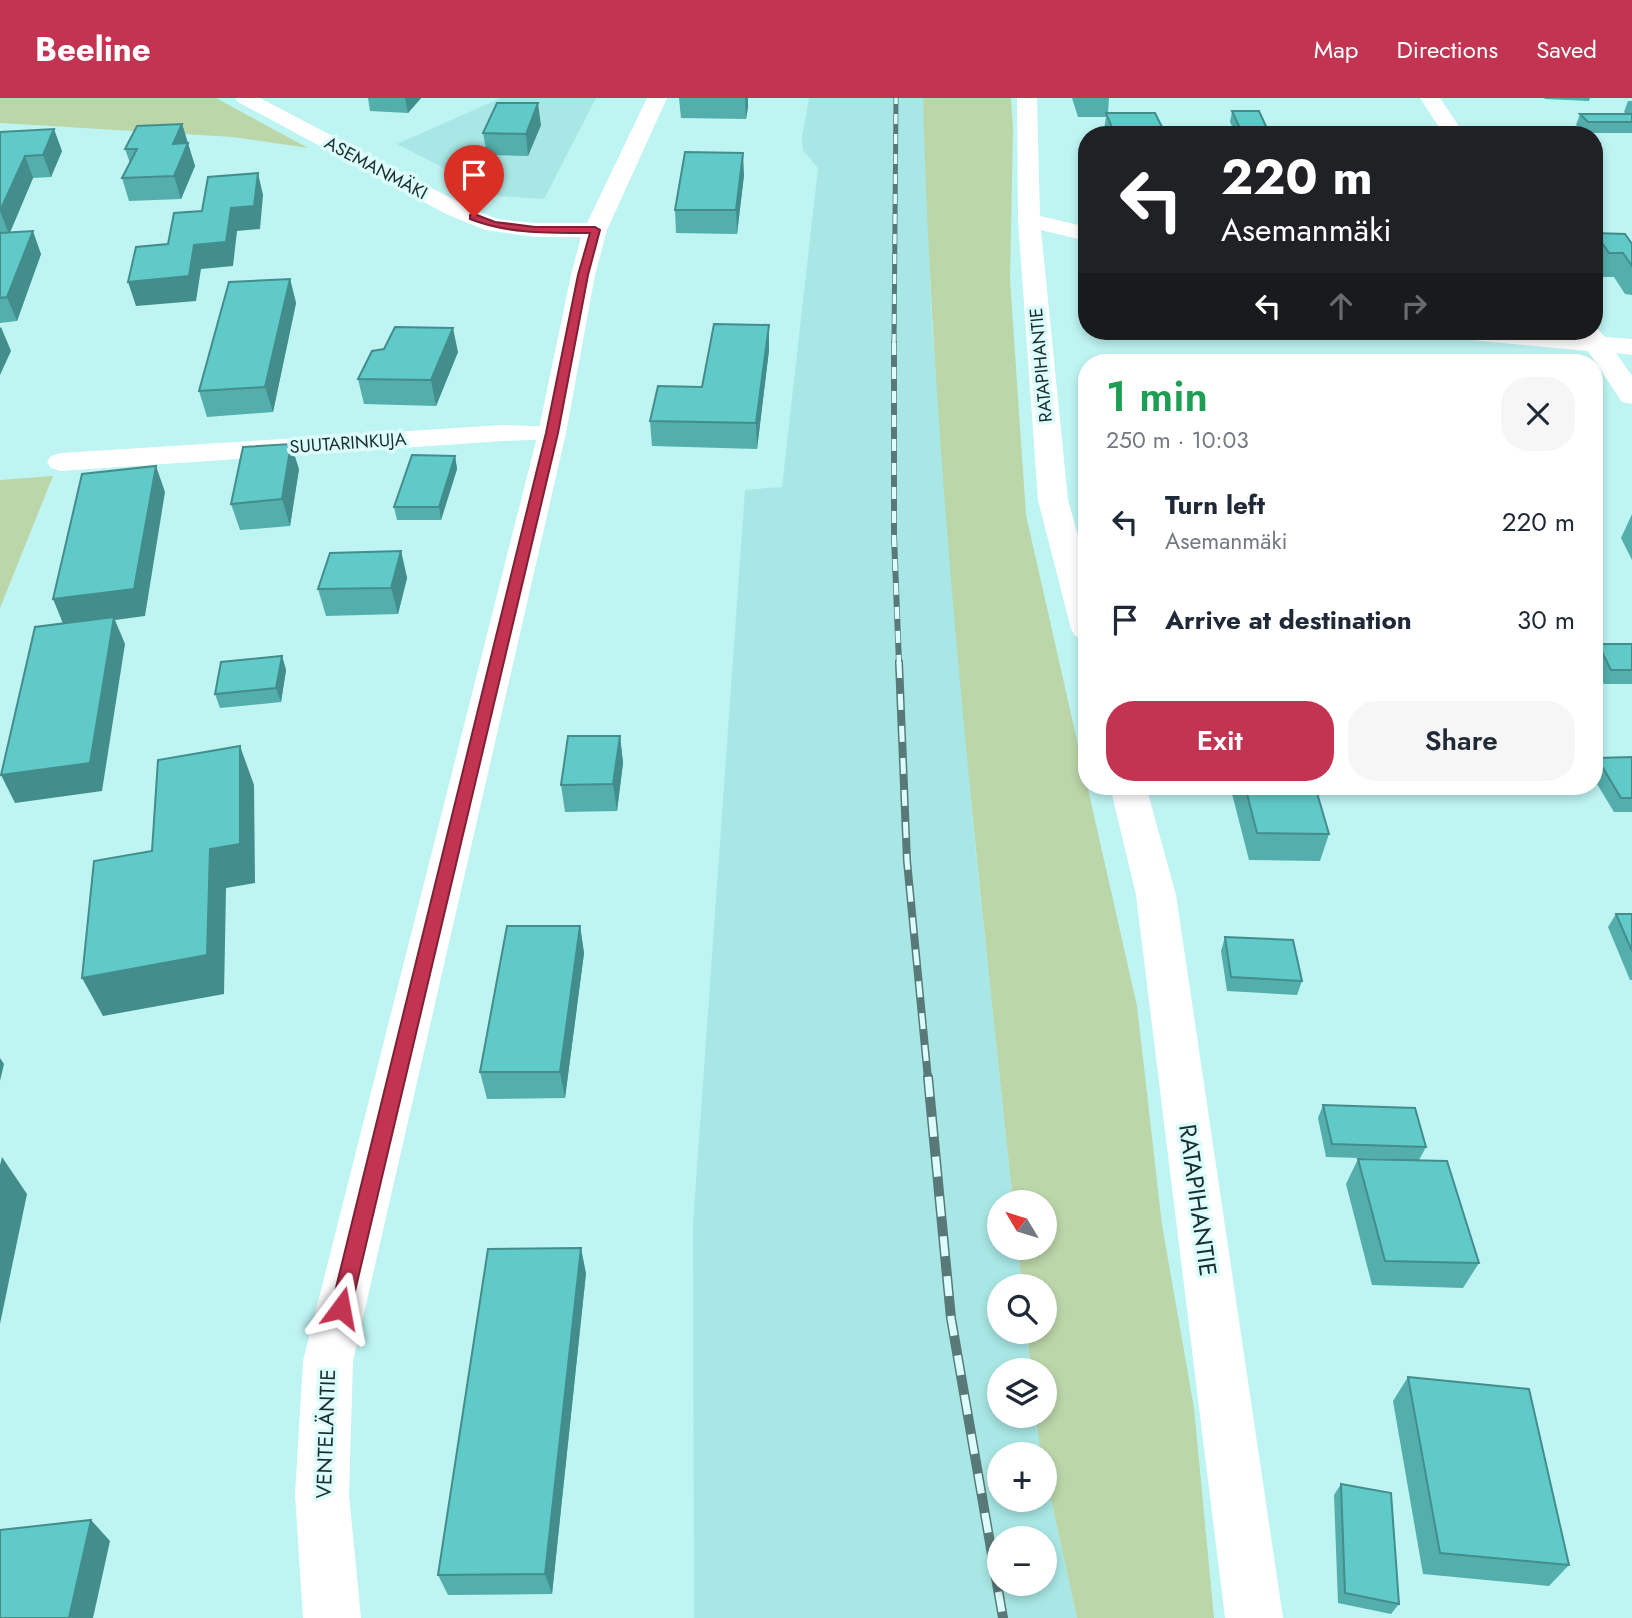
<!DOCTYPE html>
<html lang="en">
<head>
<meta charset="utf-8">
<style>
  :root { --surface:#fff; --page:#f6f6f7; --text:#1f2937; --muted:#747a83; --accent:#c33352 }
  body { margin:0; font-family:Jost,sans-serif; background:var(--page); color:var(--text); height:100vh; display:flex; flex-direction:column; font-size:26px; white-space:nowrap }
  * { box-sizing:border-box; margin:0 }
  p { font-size:23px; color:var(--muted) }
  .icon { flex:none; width:38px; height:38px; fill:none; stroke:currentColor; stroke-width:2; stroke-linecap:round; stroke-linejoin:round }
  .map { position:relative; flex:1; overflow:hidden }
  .details { position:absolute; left:1078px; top:256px; width:525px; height:441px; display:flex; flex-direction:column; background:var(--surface); border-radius:28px; box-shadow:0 4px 10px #0003 }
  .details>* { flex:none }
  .hud { position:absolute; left:1078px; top:28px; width:525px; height:214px; border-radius:28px; box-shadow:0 4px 10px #0003; background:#202124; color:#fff; overflow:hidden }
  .needle { width:46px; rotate:308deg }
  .tools { position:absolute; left:987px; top:1092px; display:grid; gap:14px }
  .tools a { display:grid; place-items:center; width:70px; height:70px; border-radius:50%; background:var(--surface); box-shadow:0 4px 10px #0003; font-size:35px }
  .pin { position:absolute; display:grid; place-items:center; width:60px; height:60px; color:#fff; margin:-72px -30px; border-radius:50% 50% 50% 0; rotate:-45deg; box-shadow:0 0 7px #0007 }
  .pin .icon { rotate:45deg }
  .me { position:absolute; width:77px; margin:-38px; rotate:13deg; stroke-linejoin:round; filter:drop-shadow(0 0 5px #0008) }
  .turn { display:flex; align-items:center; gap:24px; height:147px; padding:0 28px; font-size:32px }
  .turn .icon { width:91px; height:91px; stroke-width:2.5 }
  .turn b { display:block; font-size:49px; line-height:60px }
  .lanes { display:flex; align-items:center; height:66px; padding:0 28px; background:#0003; justify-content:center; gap:35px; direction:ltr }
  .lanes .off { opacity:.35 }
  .round { display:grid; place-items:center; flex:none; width:74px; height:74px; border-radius:28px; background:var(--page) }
  .head { display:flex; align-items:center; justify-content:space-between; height:119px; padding:0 28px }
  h1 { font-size:42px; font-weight:600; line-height:52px; color:#1e9e55 }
  .action { display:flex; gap:14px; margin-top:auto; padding:14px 28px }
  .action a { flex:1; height:80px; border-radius:28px; background:var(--accent); color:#fff; font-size:28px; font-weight:600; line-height:80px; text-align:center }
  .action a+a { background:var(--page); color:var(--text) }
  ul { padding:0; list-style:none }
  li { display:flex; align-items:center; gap:21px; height:98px; padding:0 28px }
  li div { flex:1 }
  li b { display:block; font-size:26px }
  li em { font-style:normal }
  header { display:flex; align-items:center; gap:42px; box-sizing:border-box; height:98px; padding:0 35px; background:var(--accent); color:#fff }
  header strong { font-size:33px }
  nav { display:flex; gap:38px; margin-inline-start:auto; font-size:24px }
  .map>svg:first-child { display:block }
  .built { fill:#a8e7e5; fill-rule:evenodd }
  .green { fill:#bbd6a9 }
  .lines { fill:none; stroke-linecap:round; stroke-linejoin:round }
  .minor { fill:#fff; fill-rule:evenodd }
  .tertiary { fill:#fff; fill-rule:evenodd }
  .rail-far3-casing { stroke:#587978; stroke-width:5 }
  .rail-far2-casing { stroke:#587978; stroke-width:6 }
  .rail-far1-casing { stroke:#587978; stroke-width:8 }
  .rail-casing { stroke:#587978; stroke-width:10 }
  .rail-far3 { stroke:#ddfdfc; stroke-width:3.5; stroke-dasharray:10; stroke-linecap:butt }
  .rail-far2 { stroke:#ddfdfc; stroke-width:4.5; stroke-dasharray:12; stroke-linecap:butt }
  .rail-far1 { stroke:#ddfdfc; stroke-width:5; stroke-dasharray:16; stroke-linecap:butt }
  .rail { stroke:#ddfdfc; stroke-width:7; stroke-dasharray:20; stroke-linecap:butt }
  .wall { fill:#53aeac }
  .shaded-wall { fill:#438d8c }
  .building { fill:#60cac8; stroke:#438d8c; stroke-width:2 }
  .route { fill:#c33352; stroke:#7f2135; stroke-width:2 }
  .labels { text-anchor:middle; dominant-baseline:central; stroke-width:7; stroke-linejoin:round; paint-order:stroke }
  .far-street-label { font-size:18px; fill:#192e2d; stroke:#ddfdfc }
  .street-label { font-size:21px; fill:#192e2d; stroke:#ddfdfc }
  .near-street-label { font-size:24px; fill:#192e2d; stroke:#ddfdfc }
</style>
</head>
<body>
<header>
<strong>Beeline</strong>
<nav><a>Map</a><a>Directions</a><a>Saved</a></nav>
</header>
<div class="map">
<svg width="1632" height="1520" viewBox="0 0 1632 1520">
  <rect width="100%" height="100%" fill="#bef4f2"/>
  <path class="built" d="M501,0h95l-52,101 -45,-3 -102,-52z
    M809,0h114l9,227 20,249 23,271 38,357h-14v46h19l4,38h-23v46h28l4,38h-32v46h37l5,38h-42v46h46v-28l32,146h-383l-1,-394 52,-734 37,-3 36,-319 -15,-18 -1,-13zM999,1440h46v46h-46z"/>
  <path class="green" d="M0,0h216l92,50 -75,-11 -233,-14z
    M923,0h88l2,30 -3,152 16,235 111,491 25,219 32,183 20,210h-137l-32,-146v-18h-4l-1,-4 -4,-34h9v-46h-14l-4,-38h18v-46h-23l-4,-38h27v-46h-32c-39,-367 -80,-735 -90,-1104z
    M53,378l-53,132v-128z"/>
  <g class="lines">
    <path class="minor" d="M1017,0h20l3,118 47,11v14l-46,-11 27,270 19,68v71l-12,-3 -4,-7 -33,-129 -20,-280z
      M1420,0h20l25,37h-21z
      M1594,227l11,12 27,2v16l-16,-2 16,23v28l-10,-2 -34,-51 -127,-12 -9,-3 -4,-5h93l36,3 -2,-3h19z
      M503,327l59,2 4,6 -4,6 -59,2 -442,30 -10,-3 -4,-6 4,-6 10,-3z
      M1110,688h36l30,109 107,723h-58l-89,-723z"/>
    <path class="tertiary" d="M235,0h25l202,106 35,15 38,4h52l60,-125h20l-60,132 -12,45 -29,158 -213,928 -4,134 12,123h-58l-8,-123 8,-134 235,-928 33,-158 10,-38h-46l-50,-7 -39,-16 -208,-112z"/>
    <g class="rail-far3-casing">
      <path id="rail-far3" d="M894,246l2,-246"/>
    </g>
    <g class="rail-far2-casing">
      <path id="rail-far2" d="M894,245v193l5,128"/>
    </g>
    <g class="rail-far1-casing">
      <path id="rail-far1" d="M899,564l8,199 21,218"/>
    </g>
    <g class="rail-casing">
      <path id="rail" d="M928,979l23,241 52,300"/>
    </g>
    <use href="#rail-far3" class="rail-far3"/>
    <use href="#rail-far2" class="rail-far2"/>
    <use href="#rail-far1" class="rail-far1"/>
    <use href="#rail" class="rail"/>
  </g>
  <path class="wall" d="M368,0h53l-13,15 -38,-2z
    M679,0h69v9l-2,12 -65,-1z
    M1072,0h37l-1,15 55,16 -1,6h-59l3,-18h-28z
    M1544,0h46l-1,3 -44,-2z
    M1628,3h4v32h-48l-8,-8 4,-11h46l-2,-2z
    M1232,13l38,24h-34l-6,-13z
    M182,26l13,42 -14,33 -52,2 -7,-23 8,-15 -5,-14z
    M541,27l-13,31 -41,-1 -4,-22z
    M0,35l62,18 -11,26 -18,1 -23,55 31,21 -24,67 -17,2z
    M744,77l-7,59 -61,-1 -1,-23z
    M1595,135l37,11v51l-7,-1 -11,-17h-14l-6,-9v-32z
    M290,181l6,24 -23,109 -66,5 -8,-26z
    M769,227v25l-12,99 -105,-3 -2,-25 52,-34z
    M458,254l-22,54 -72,-2 -6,-25z
    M455,358l2,13 -16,51h-44l-3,-13z
    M299,371l-9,57 -50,4 -9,-26z
    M1632,416v46l-11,-22z
    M401,453l6,27 -9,36 -72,2 -8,-27z
    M1598,546h34v40h-28l-10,-20v-13z
    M282,558l4,14 -5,32 -61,6 -5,-14z
    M620,638l3,27 -6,48 -52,1 -4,-27z
    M1632,659v55h-18l-20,-33v-14l3,-7z
    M1230,688h85l14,48 -9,27 -71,-1z
    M1616,816h16v66h-2l-22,-53z
    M580,828l4,27 -19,145 -78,1 -7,-27z
    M1225,839l77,44 -5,14 -70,-4 -6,-40z
    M1323,1007l103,42 -7,13 60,103 -16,25 -91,-3 -26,-101 12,-25h36l-68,-2 -8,-39z
    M586,1175l-34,321 -104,1 -10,-20z
    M1408,1279l161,188 -20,21 -126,-12 -30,-173z
    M1341,1386l58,120 -8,10 -53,-11 -4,-108z"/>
  <path class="shaded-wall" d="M405,0h16l-13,15z
    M745,0h3v9l-2,12z
    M538,5l3,22 -13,31 -2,-22z
    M182,26l13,42 -14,33 -7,-23 -1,-32z
    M54,31l8,22 -11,26 -8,-22z
    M743,55l1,22 -7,59 -1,-24z
    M25,58l8,22 -24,56 -9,-23z
    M258,75l5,22 -3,34 -23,2 -4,35 -32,3 -5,32 -60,5 -8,-24 66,-37z
    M33,133l8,23 -24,67 -10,-24z
    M290,181l6,24 -23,109 -8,-25z
    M769,227v25l-12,99 -1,-26z
    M1,229l10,24 -11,24v-47z
    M453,230l5,24 -22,54 -5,-26z
    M291,346l8,25 -9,57 -8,-27z
    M455,358l2,13 -16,51 -2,-13z
    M156,368l9,26 -20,124 -30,4 10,24 -23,147 -87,12 -14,-28 63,-149 -11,-27z
    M401,453l6,27 -9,36 -7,-26z
    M282,558l4,14 -5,32 -5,-14z
    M620,638l3,27 -6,48 -4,-27z
    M240,648l14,39 1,98 -29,5 -2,106 -121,22 -21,-38 128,-129z
    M580,828l4,27 -19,145 -5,-26z
    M0,960l4,6 -4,17z
    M2,1059l25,37 -27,130v-159z
    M581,1150l5,25 -34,321 -7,-20z
    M91,1422l19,21 -17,77h-24z"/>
  <path class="building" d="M497,5h41l-12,31 -43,-1z
    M1232,13h27l11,24h-27z
    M1106,15h49l8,16 -50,1z
    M1580,16h52v8h-44z
    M182,26l-9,20 15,-1 -14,33 -52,2 15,-29h-12l12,-23z
    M54,31l-11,26 -18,1 -25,55v-79z
    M1531,35l44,1v1h-43z
    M685,54l58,1 -7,57h-61z
    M258,75l-4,33 -23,2 -5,34 -32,3 -5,31 -61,6 8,-35 32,-3 6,-31 28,-2 6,-34z
    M33,133l-26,66 -7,1v-65z
    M1595,135l30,1 7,10v22l-9,-13h-14z
    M290,181l-25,108 -66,4 30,-109z
    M714,226l55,1 -13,98 -106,-2 8,-35 44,1z
    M395,229l58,1 -22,52 -73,-1 14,-28 12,-2z
    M291,346l-9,55 -51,5 12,-57z
    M412,357l43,1 -16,51h-45z
    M156,368l-22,123 -81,10 29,-125z
    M401,453l-10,37 -73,1 12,-36z
    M114,519l-24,146 -89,12 34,-148z
    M1598,546h34v26h-21z
    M282,558l-6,32 -61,6 6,-32z
    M568,638h52l-7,48 -52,1z
    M240,648v98l-30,5 -3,106 -125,23 12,-117 58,-10 6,-91z
    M1632,659v41h-11l-24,-40z
    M1245,688h70l14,48 -72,-1z
    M1616,816h16v37z
    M507,828h73l-20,146h-80z
    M1225,839l68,3 9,41 -71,-4z
    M1323,1007l92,3 11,39 -94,-3z
    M1358,1061l89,2 32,102 -94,-2z
    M581,1150l-36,326 -107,1 50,-326z
    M1408,1279l121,12 40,176 -129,-12z
    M1341,1386l50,9 8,111 -54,-11z
    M91,1422l-22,98h-69v-88z"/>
  <path class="route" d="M474,116l21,8 40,5h60l5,3 -12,45 -30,158 -207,875 -3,7 -7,3 -7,-3 -3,-7 215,-875 32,-158 12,-42c-41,0 -82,1 -120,-14v-4z"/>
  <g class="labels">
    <g class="far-street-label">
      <text transform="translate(376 70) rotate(28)">ASEMANMÄKI</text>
      <text transform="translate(1041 267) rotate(-95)">RATAPIHANTIE</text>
      <text transform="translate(348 345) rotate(-4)">SUUTARINKUJA</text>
    </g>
    <g class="street-label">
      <text transform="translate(326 1336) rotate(-88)">VENTELÄNTIE</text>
    </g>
    <g class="near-street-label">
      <text transform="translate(1198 1102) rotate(82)">RATAPIHANTIE</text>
    </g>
  </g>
</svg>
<div class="tools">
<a><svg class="needle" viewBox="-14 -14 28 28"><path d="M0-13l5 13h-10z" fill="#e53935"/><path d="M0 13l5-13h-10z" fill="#747a83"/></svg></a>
<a><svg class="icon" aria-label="search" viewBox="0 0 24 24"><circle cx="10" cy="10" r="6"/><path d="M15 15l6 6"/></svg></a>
<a><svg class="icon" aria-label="layers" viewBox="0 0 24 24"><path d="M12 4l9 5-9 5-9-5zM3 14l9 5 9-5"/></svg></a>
<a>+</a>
<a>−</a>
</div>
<div class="pin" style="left:474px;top:119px;background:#d93025"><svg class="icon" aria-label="arrive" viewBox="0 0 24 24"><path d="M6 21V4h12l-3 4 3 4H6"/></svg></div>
<svg class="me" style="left:341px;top:1210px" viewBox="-20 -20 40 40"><path d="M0-17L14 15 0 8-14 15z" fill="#c33352" stroke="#fff" stroke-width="4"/></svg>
<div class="hud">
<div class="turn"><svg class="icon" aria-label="left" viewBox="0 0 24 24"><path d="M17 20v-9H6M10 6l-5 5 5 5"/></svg><div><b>220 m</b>Asemanmäki</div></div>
<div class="lanes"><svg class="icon" aria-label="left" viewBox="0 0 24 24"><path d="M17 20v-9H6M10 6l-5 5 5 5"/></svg><svg class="icon off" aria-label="ahead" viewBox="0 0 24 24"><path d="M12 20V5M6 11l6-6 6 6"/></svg><svg class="icon off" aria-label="right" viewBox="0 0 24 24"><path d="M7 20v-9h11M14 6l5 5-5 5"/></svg></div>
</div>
<section class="details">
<div class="head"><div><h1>1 min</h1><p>250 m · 10:03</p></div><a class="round"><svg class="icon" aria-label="close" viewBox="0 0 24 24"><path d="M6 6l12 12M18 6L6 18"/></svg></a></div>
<ul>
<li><svg class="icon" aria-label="left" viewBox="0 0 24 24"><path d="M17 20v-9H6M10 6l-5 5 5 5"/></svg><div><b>Turn left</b><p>Asemanmäki</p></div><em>220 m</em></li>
<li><svg class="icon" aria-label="arrive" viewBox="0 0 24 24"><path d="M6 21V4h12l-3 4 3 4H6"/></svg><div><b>Arrive at destination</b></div><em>30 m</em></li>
</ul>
<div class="action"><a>Exit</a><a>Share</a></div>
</section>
</div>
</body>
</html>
